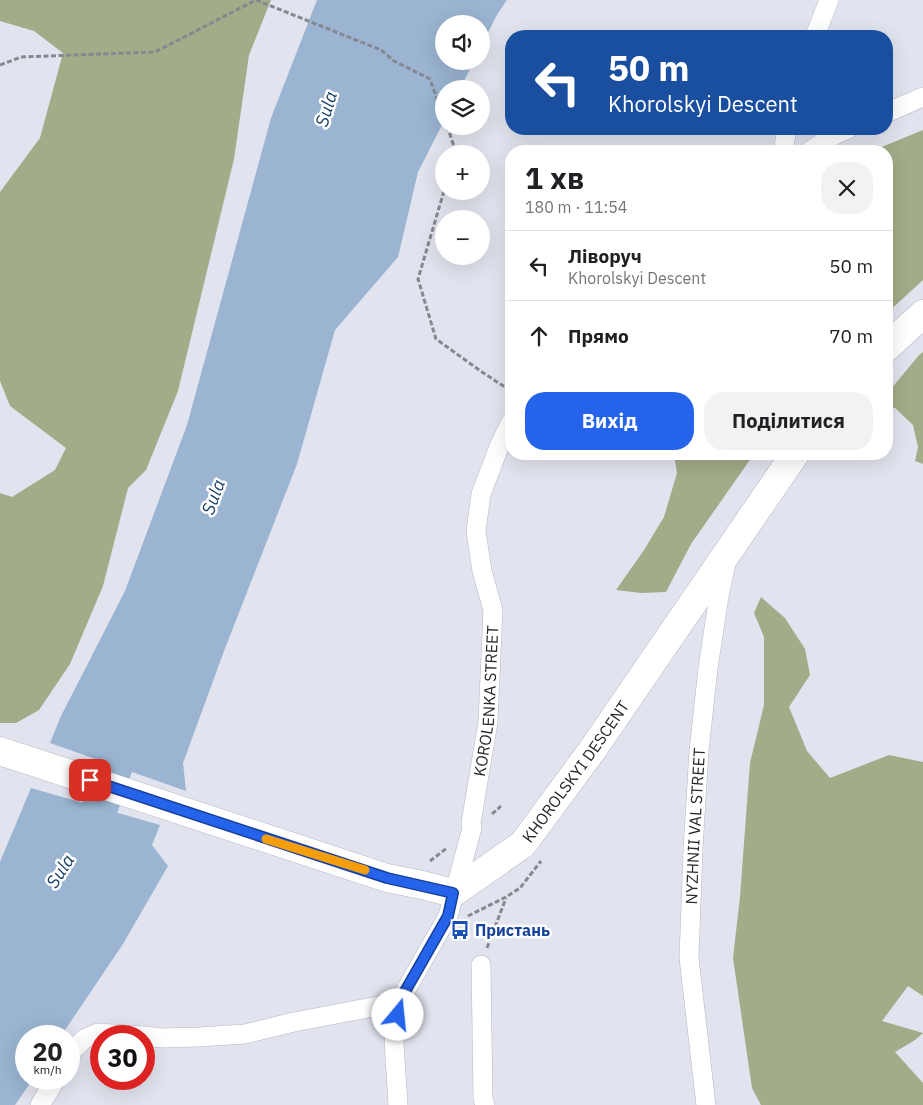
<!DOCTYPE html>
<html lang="uk">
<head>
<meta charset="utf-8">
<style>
  :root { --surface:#fff; --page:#f2f2f2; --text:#202124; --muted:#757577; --line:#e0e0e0; --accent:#2563eb }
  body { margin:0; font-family:"IBM Plex Sans",sans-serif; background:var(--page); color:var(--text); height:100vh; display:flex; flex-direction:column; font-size:19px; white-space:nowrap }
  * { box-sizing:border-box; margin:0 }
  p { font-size:16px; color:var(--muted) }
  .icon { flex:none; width:28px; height:28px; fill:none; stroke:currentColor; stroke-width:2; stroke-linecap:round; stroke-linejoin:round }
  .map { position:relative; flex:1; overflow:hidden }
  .details { position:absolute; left:505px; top:145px; width:388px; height:315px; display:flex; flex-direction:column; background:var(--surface); border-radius:20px; box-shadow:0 5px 20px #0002 }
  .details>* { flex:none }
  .top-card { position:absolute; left:505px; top:30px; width:388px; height:105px; border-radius:20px; box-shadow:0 5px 20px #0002; background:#1a4fa0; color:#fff; overflow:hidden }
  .controls { position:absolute; left:435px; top:15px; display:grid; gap:10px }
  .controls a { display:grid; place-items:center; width:55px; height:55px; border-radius:50%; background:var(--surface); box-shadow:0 5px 20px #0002; font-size:25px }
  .speed { position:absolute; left:15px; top:1025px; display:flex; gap:10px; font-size:25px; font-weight:700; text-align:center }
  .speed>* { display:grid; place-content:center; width:65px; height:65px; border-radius:50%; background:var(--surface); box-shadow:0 5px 20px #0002; line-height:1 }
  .speed small { font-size:12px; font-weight:400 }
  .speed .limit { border:8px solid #d22; background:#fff; color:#111 }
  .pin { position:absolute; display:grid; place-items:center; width:42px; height:42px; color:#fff; margin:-21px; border-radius:10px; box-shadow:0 2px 8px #0006 }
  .me { position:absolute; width:55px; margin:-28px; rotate:17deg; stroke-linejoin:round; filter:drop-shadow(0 0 4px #0008) }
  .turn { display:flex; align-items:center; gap:18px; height:105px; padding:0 20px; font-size:22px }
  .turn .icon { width:65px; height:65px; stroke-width:2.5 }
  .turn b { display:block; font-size:35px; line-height:42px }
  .round { display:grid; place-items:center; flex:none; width:52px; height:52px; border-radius:20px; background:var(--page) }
  .headline { display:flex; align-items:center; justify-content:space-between; height:85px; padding:0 20px }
  h1 { font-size:30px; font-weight:700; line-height:38px }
  .action { display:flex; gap:10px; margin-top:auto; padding:10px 20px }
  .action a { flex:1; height:58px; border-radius:20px; background:var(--accent); color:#fff; font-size:20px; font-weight:700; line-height:58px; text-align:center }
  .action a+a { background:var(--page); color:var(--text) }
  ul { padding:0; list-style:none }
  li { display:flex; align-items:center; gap:15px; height:70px; padding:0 20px; border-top:1px solid var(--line) }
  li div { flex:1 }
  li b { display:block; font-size:19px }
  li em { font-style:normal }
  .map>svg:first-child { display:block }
  .forest { fill:#a1ac89 }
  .water { fill:#9ab4d1 }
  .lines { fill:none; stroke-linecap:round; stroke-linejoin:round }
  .river { stroke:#9ab4d1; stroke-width:35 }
  .street-casing { stroke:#b7b8c3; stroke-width:20 }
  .secondary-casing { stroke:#b7b8c3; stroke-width:29 }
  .path { stroke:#86878f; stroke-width:3; stroke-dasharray:5 2.5; stroke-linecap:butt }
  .street { stroke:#fff; stroke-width:19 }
  .secondary { stroke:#fff; stroke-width:28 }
  .route-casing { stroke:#184099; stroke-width:12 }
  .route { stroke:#2563eb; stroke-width:9 }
  .slow { stroke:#f59e0b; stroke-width:9 }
  .labels { text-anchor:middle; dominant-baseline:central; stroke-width:5; stroke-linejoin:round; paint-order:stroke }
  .street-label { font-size:16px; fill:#28292d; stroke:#fff }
  .transit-label { font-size:16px; font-weight:bold; fill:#164399; stroke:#fff; text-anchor:start }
  .water-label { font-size:18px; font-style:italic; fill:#194067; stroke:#fff }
</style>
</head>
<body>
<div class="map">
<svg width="923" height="1105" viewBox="0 0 923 1105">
  <rect width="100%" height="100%" fill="#e1e3ee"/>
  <path class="forest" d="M0,0h271l-22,55 -15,104 -56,232 -32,79 -18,18 -25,98 -33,78 -31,46 -23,13h-16v-230l12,4 43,-27 11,-22 -56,-42 -10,-25v-189l40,-54 23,-85 -29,-22 -34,-10z
    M923,130v150l-37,34v-163h-14z
    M923,352v112l-8,-3 3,-14 -5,-22 -18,-17 -9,-2v-11l33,-40z
    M674,454h80l-63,90 -25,48 -25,1 -25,-3 28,-40 20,-33 13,-44z
    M761,597l24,21 20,31 5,26 -21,32 18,44 23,27 59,-23 34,7v234l-15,-10 -26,35 41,12 -8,7 -20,12 28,31v22h-162l-9,-17 -19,-130 7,-61 10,-134 14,-58v-68l-10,-24z"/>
  <path class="water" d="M317,0h190l-9,13 -17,33v-22h-37v37h30l-14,28h-16v32l-26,51 -20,85 -63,73 -38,134 -73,187 -41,112 3,28 -136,-48 11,-27 64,-125 62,-166 84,-307z
    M31,788l129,37 -8,20 16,21 -45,78 -62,92h-35v43h7l-18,26h-15v-243z"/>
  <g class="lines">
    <path class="river" d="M75,848l26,-42 31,-86"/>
    <g class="street-casing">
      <g id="street">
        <path d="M815,36l14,-36"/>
        <path d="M886,113l37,-16"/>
        <path d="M783,151l4,-22"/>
        <path d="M810,151l24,-16 14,-6"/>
        <path d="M481,965l2,134 2,6"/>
        <path d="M144,1036l18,2 37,-1 46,-3 49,-12 105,-20"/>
        <path d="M69,1057l4,-7 11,-11 14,-6 45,3"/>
        <path d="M40,1105l16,-26"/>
        <path id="s1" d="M398,1105l-4,-63 5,-40 49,-86 24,-88 -1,-5 17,-101 5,-112 -11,-39 -6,-40 5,-37 20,-52 10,-20"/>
        <path id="s2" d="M706,1105l-17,-147 4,-109 6,-98 9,-83 11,-72 7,-33"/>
      </g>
    </g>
    <g class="secondary-casing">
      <g id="secondary">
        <path d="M886,348l37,-34"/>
        <path id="s3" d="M0,751l387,127 35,7 31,8 70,-49 70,-95 202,-295"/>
      </g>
    </g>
    <path class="path" d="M256,0l125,50 13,11 36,18 14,39
      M0,65l21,-8 134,-5 101,-52
      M447,126l9,26 -1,2
      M444,191l-26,88 18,60 46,33 29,19
      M492,814l9,-8
      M430,861l17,-13
      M468,916l38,-19 14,-9 21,-27
      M487,948l19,-50"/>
    <use href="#street" class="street"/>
    <use href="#secondary" class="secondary"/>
  </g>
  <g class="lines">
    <g class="route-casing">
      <path id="route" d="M90,780l297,98 66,15 -5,23 -49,86 -1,13"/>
    </g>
    <use href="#route" class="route"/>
    <path class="slow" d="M266,839l99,31"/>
  </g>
  <defs>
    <g id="bus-bare" transform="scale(1.5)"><path d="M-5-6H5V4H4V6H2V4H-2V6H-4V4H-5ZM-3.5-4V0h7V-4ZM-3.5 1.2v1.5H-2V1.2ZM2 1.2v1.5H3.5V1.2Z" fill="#1a4fb4" stroke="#fff" stroke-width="2.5" paint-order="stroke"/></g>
  </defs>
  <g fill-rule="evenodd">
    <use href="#bus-bare" x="460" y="930"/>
  </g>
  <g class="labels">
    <g class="street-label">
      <text stroke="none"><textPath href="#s1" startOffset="422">KOROLENKA STREET</textPath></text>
      <text stroke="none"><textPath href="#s3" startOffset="650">KHOROLSKYI DESCENT</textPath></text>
      <text stroke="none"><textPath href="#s2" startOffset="280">NYZHNII VAL STREET</textPath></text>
    </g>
    <g class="transit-label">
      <text x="475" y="930">Пристань</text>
    </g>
    <g class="water-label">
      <text transform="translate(326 109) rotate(-73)">Sula</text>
      <text transform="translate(213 497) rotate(-70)">Sula</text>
      <text transform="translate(60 871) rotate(-58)">Sula</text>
    </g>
  </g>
</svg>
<div class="controls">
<a><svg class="icon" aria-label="sound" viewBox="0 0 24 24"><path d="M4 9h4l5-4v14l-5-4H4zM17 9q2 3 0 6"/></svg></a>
<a><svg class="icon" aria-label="layers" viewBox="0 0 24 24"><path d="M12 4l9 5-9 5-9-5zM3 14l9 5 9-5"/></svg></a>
<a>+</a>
<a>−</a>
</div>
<div class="speed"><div>20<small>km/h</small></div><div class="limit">30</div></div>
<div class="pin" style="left:90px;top:780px;background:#d93025"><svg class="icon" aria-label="arrive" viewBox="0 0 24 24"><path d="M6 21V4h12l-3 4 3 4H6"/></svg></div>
<svg class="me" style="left:398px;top:1015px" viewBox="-20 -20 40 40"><circle r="19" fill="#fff"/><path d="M0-13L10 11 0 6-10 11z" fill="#2563eb"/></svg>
<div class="top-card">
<div class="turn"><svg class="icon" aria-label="left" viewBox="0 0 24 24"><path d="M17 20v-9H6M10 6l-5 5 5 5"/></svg><div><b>50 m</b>Khorolskyi Descent</div></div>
</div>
<section class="details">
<div class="headline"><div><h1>1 хв</h1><p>180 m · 11:54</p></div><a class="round"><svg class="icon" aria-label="close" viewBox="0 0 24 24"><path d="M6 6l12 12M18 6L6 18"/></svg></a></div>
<ul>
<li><svg class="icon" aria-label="left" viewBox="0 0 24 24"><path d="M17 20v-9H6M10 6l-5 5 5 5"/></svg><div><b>Ліворуч</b><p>Khorolskyi Descent</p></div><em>50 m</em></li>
<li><svg class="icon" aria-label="ahead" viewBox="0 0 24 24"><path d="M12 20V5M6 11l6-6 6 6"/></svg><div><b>Прямо</b></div><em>70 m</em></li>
</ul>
<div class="action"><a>Вихід</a><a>Поділитися</a></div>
</section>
</div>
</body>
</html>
